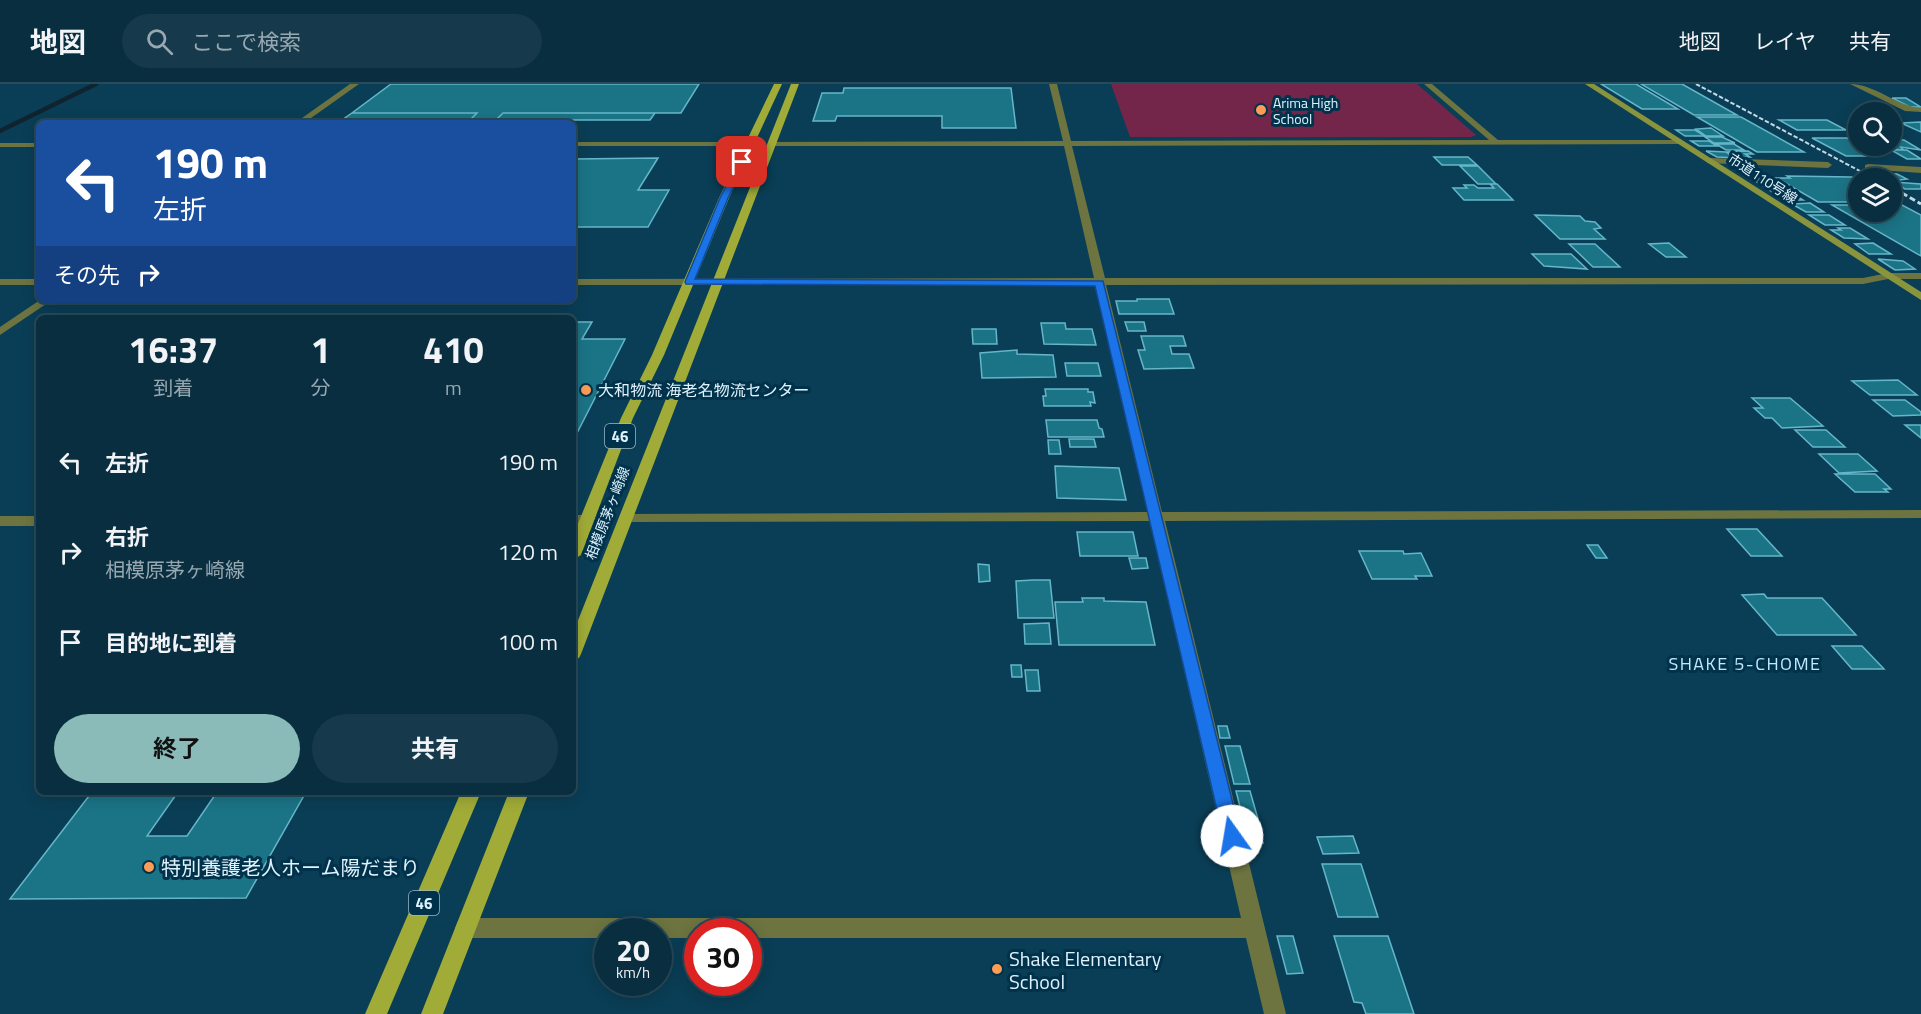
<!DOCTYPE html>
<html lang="ja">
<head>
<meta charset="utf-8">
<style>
  :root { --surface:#082e40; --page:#163a4b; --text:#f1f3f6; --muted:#98a8b1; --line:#294a59; --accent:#8bbbb9 }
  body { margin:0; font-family:"Titillium Web","Noto Sans JP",sans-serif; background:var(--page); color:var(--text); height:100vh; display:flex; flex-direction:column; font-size:22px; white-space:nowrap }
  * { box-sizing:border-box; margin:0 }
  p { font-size:20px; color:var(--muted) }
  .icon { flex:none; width:33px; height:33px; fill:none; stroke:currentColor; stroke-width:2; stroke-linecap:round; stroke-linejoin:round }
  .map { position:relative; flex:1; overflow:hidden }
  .drawer { position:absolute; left:36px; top:231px; width:540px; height:480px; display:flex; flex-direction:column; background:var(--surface); border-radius:9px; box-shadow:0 3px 15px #0003,0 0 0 2px var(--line) }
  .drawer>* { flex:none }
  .guide { position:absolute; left:36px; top:36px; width:540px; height:183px; border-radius:9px; box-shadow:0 3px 15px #0003,0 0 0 2px var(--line); background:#1a4fa0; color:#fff; overflow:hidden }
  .tools { position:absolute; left:1848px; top:18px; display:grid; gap:12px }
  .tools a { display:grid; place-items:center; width:54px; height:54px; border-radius:50%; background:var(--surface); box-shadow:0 3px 15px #0003,0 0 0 2px var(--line); font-size:30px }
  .speed { position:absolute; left:594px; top:834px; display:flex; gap:12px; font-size:30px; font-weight:700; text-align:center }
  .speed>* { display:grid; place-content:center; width:78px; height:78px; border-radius:50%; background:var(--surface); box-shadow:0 3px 15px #0003,0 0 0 2px var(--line); line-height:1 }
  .speed small { font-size:15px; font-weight:400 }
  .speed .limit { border:9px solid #d22; background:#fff; color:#111 }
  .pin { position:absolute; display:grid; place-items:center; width:51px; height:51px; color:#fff; margin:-26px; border-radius:12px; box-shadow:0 3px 9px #0006 }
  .me { position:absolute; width:66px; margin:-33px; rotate:347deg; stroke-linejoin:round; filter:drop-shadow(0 0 4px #0008) }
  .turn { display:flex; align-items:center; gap:21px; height:126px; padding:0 18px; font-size:27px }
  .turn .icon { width:78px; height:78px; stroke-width:2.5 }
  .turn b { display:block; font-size:42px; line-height:51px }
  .then { display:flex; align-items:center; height:57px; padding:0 18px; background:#0003; gap:12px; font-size:22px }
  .eta { display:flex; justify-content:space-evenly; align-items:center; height:102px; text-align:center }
  .eta b { font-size:36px; font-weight:700; line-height:42px }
  .primary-button { display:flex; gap:12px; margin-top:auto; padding:12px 18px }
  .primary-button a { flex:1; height:69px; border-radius:36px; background:var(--accent); color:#111; font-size:24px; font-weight:700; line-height:69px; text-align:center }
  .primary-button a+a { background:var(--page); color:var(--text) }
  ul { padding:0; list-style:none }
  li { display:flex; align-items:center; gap:18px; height:90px; padding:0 18px }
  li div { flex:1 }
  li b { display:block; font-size:22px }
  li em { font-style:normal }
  header { display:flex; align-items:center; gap:36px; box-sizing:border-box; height:84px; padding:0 30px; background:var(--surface); border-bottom:2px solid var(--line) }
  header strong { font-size:28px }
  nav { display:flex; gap:33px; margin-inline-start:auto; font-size:21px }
  .search { width:420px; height:54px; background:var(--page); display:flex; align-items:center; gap:15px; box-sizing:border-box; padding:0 21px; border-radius:33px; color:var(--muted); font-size:22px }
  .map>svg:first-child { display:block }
  .green { fill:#74264a }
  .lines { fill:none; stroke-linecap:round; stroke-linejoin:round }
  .stream { stroke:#10242f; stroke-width:4.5 }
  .building { fill:#1b7486; stroke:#66b6c9; stroke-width:1.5 }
  .street { fill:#6d7440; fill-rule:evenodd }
  .secondary { fill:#8a943d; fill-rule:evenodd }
  .primary { fill:#a0ac37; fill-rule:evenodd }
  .rail-far1 { stroke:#c2d9e6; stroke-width:2; stroke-dasharray:4.5 2; stroke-linecap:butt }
  .rail { stroke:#c2d9e6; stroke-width:3; stroke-dasharray:6 3; stroke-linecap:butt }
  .route { fill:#1a73e8; stroke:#114b97; stroke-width:1.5 }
  .poi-dot { fill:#fd9c55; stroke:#00334b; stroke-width:2 }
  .labels { text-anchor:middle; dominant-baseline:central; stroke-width:6; stroke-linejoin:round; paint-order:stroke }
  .far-poi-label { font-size:14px; fill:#dff2fd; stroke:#00334b; text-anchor:start }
  .far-street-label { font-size:14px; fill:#dff2fd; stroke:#00334b }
  .shield { fill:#00334b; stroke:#9cb9c8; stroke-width:1.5 }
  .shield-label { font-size:15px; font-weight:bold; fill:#dff2fd }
  .poi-label { font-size:16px; fill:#dff2fd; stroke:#00334b; text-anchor:start }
  .neighbourhood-label { font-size:18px; letter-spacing:1.5px; fill:#c2e7fe; stroke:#00334b }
  .near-poi-label { font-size:20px; fill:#dff2fd; stroke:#00334b; text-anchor:start }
</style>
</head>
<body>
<header>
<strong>地図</strong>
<div class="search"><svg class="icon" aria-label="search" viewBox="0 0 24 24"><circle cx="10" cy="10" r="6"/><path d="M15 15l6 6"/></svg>ここで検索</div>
<nav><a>地図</a><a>レイヤ</a><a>共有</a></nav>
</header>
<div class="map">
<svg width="1921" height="930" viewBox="0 0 1921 930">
  <rect width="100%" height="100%" fill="#0a3e56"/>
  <path class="green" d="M1111,0h306l59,51 -5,2h-341z"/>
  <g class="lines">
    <path class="stream" d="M0,47l96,-47"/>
  </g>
  <path class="building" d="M391,0h308l-18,29h-178l-7,7h-26l7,-7h-125z
    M1601,0h35l42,25h-36z
    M1641,0h41l55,31h-43z
    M844,4h167l5,40h-74v-12h-105l-2,5h-22l9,-28h21z
    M1892,14h14l15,9h-11z
    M352,29h125l-7,7h-128z
    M503,29h152l-5,7h-154z
    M1697,33h44l63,35h-47z
    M1779,36h48l19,10h-49z
    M1921,38v10l-20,-9z
    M1711,44l12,8h-17l-10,-7z
    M1676,46h19l10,6h-20z
    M1705,53h17l13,6h-21z
    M1812,54h35l35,18h-36z
    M1892,56h12l17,10 -21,-3 4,3 -15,-1 -7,-3h10z
    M1691,57h18l8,5h-18z
    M1716,60h18l10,6h-18z
    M1891,66h16l14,9h-14z
    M1706,67l20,1 10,6 -19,-1z
    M1748,67l5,3h-8l5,3h-5l3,1h-10l-10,-6z
    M1434,73h34l9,8h-35z
    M658,74l-20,32h31l-21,37h-75v-68z
    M1460,82h18l18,18h-18z
    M1736,84h17l16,10h-18z
    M1877,90h20l10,5 -15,2v-3z
    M1787,92l65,1 6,4v21h-40l-41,-24h13z
    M1754,96h18l14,9h-19z
    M1893,98l28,2v5h-16z
    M1490,100h7l16,16h-49l-11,-12h14l-3,-3h10l4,3h16z
    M1771,107h17l15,9h-18z
    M1810,119l14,9h-18l-14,-8z
    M1832,121h26v7h34v-7h10l19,10v41z
    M1535,131l45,1 5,5 10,1 6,6 -7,1 11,10h-45z
    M1809,131h20l16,10h-20z
    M1838,144h12l18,11 -24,-1 -13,-8h10z
    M1669,159l17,14h-20l-17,-13z
    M1873,159l18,11h-22l-14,-10z
    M1569,160h26l25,23h-27z
    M1532,170h39l16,15 -43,-3z
    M1878,175l25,2 12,8 -20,1z
    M1137,215h32l5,15h-55l-3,-13h21z
    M573,238h19l-10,17h43l-52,102z
    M1125,238h19l2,9h-18z
    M1041,239h24l1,6h26l4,16 -52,-1z
    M972,245h24l1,15h-24z
    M1141,252h42l3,10h-16l2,8h17l5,14 -50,1 -6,-19h7z
    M1017,266v4l36,1 3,22 -74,1 -2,-25z
    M1065,279h33l3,13h-34z
    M1898,296l19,15h-47l-18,-14z
    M1045,305h43v3h5l2,11 -5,-1 1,4h-47l-1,-10h3z
    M1752,314h38l33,28 -41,2 -10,-10h-7l-11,-10h9z
    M1873,316h32l16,12v3l-28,1z
    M1046,336h51l2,8 3,1 2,8h-56z
    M1905,341h16v13z
    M1795,346h31l19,17h-32z
    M1069,355h25l2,8h-26z
    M1048,356h11l2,14h-12z
    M1819,370h39l19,17 -38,2z
    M1055,382l64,2 7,32 -69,-2z
    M1835,390h40l16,15h-7l4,3h-33z
    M1727,445h30l25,27h-31z
    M1077,448h56l5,24h-58z
    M1587,461h11l9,13h-11z
    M1359,467h44l1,3 17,-1 11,23h-17l2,3h-45z
    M1129,474h17l2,10 -16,1z
    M978,480l11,1 1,16 -11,1z
    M1033,496h17l4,38h-36l-2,-37z
    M1764,510l3,4h55l34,37h-79l-35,-40z
    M1082,514h22v3l42,1 9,43h-96l-4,-43h28z
    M1049,539l2,21h-26l-1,-20z
    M1832,562h30l22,23h-32z
    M1011,581h10l1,12h-10z
    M1025,586h13l2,21h-13z
    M1218,642h9l3,12h-10z
    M1225,662h15l10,38h-16z
    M1236,707h14l8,28h-15z
    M92,708h86l-31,44h40l30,-44h89l-60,106 -236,1z
    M1244,738h13l6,21 -13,1z
    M1353,752l6,17 -36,1 -6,-17z
    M1322,780h39l17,53h-40z
    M1277,852h16l10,37 -16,1z
    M1334,852h54l26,78h-48l-4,-11 -8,-1z"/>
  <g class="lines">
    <path class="street" d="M350,0h9l-55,39h-9z
      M1049,0h8l14,57 418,-1 -65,-56h8l66,56h182l4,2 -4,2 -608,2 33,132h758l25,-5h33v6h-33l-25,5 -757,1 56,227 759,-2v8l-756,3 121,493h-22l-18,-76h-498v-6h-50v6h-40v-6h-50v6h-142l-8,-3 -3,-7 3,-7 8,-3h775l-91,-397 -524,1 -7,-4 7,-4 522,-2 -52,-227h-523v-6l521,-1 -30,-132h-293l-4,-2 4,-2 292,-1z
      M1850,0c25,0 46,22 71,24v4l-16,-1z
      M573,58h178l4,2 -4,2h-178z
      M0,59h39v4h-39z
      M1710,74l118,4 4,3 -4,3 -121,-5v-4z
      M1868,80l53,3v6l-56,-4v-4z
      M0,195h39v6h-39z
      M40,216h12l-52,35v-8z
      M573,431h15l7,4 -7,4 -15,2z
      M0,432h39v10h-39z"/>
    <path class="secondary" d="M1585,0h9l327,208v8z"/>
    <path class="primary" d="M774,0h8l-53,114 -65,157 -31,63 -52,137 -8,5v-24l48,-118 31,-63 67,-157z
      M791,0h8l-218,570 -2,4 -6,2v-27z
      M461,708h20l-94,222h-22z
      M509,708h20l-86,222h-22z"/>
    <path class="rail-far1" d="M1696,0l177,94
      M1892,104l12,7"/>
    <path class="rail" d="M1902,109l19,11"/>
  </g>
  <path class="route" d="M742,76l4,2 -18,36 -33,81 408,2 138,555 -3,6 -6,2 -7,-2 -2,-6 -128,-550 -409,-2 -1,-2 35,-84 18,-36z"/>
  <g class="poi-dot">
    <circle cx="1261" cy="26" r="6"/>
    <circle cx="586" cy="306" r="6"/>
    <circle cx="149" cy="783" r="6"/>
    <circle cx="997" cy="885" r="6"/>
  </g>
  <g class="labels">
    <g class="far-poi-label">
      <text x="1273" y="18">Arima High<tspan x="1273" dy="16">School</tspan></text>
    </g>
    <g class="far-street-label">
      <text transform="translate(1763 94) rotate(33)">市道110号線</text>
      <text transform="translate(607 429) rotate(-69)">相模原茅ヶ崎線</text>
    </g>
    <g class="shield">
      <rect x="605" y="340" width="30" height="24" rx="4.5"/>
      <rect x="409" y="807" width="30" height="24" rx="4.5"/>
    </g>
    <g class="shield-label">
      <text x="620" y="352">46</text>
      <text x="424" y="819">46</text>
    </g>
    <g class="poi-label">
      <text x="598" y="306">大和物流 海老名物流センター</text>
    </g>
    <g class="neighbourhood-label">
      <text x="1745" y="579">SHAKE 5-CHOME</text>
    </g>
    <g class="near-poi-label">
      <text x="161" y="783">特別養護老人ホーム陽だまり</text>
      <text x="1009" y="874">Shake Elementary<tspan x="1009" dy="23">School</tspan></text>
    </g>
  </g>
</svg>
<div class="tools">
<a><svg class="icon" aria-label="search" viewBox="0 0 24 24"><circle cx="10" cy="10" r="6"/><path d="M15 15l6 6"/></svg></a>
<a><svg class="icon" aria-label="layers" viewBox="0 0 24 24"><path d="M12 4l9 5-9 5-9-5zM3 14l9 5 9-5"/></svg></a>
</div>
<div class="speed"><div>20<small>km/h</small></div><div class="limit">30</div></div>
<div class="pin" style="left:742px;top:78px;background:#d93025"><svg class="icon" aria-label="arrive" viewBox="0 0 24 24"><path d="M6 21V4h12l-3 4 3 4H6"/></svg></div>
<svg class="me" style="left:1232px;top:752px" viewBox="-20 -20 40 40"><circle r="19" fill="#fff"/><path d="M0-13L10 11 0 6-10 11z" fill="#1a73e8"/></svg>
<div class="guide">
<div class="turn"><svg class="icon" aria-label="left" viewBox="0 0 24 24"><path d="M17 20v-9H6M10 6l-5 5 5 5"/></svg><div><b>190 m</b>左折</div></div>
<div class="then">その先<svg class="icon" aria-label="right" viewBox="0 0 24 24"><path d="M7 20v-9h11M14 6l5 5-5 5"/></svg></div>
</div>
<section class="drawer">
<div class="eta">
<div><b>16:37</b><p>到着</p></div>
<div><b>1</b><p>分</p></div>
<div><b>410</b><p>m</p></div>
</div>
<ul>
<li><svg class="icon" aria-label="left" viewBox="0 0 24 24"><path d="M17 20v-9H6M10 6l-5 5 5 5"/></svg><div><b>左折</b></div><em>190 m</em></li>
<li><svg class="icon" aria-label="right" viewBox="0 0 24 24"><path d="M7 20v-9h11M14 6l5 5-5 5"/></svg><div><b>右折</b><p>相模原茅ヶ崎線</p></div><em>120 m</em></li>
<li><svg class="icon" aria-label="arrive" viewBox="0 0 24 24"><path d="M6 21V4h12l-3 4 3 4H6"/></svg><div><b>目的地に到着</b></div><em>100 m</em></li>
</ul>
<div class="primary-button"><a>終了</a><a>共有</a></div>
</section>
</div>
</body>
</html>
